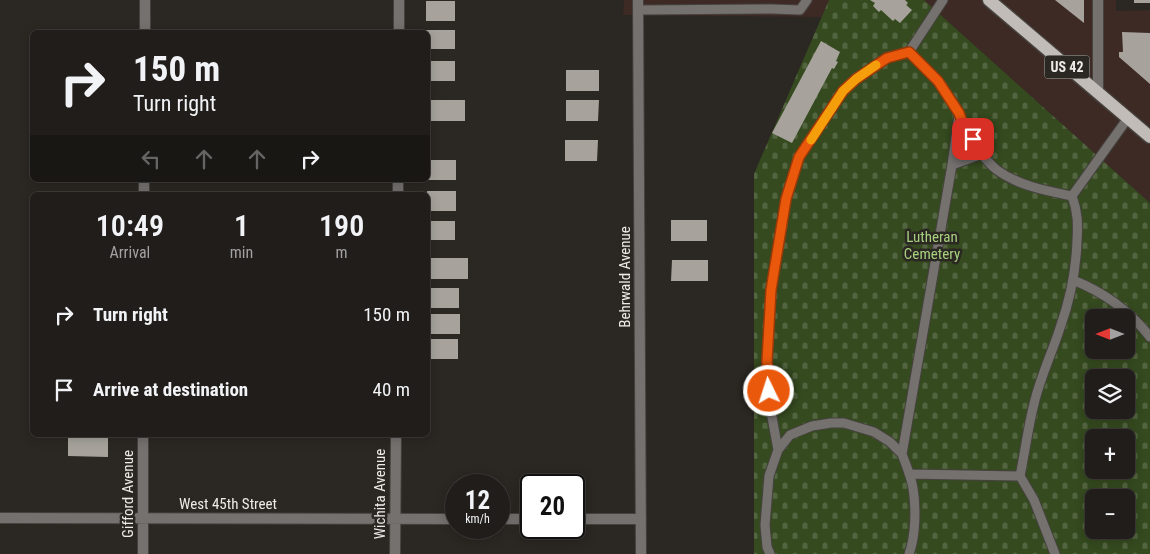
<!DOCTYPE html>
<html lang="en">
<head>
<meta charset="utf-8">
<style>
  :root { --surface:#201d1a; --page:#282623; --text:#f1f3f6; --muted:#a2a2a2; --line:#3d3b39 }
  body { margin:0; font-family:"Roboto Condensed",sans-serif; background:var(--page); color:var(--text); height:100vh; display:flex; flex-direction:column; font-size:19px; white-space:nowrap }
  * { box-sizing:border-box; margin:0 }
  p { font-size:16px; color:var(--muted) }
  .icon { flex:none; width:28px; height:28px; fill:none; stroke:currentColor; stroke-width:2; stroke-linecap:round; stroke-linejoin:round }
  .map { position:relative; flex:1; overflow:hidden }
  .sheet { position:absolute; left:30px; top:192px; width:400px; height:245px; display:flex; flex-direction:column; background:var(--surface); border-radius:8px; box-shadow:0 2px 12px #0003,0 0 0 1px var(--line) }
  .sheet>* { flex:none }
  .guide { position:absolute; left:30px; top:30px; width:400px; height:152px; border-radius:8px; box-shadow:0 2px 12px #0003,0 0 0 1px var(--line); background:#201d1a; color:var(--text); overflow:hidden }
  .needle { width:32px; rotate:270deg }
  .controls { position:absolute; left:1085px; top:309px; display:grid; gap:10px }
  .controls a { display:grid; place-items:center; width:50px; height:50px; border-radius:8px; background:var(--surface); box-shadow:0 2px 12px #0003,0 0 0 1px var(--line); font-size:25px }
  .speed { position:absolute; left:445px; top:474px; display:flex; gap:10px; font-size:25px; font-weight:700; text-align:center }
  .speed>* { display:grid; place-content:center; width:65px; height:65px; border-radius:50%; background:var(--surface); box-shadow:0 2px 12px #0003,0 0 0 1px var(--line); line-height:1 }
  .speed small { font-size:12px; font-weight:400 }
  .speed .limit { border:2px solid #111; border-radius:8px; background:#fff; color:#111 }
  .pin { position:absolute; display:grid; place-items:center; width:42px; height:42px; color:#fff; margin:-21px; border-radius:10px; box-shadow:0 2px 8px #0006 }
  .me { position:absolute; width:55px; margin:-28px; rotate:356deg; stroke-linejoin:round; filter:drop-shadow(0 0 4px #0008) }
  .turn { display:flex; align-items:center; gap:18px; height:105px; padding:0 20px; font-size:22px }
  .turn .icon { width:65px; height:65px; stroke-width:2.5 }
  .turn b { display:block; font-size:35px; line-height:42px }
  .lanes { display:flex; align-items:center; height:48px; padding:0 20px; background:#0003; justify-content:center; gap:25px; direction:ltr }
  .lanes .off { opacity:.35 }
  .eta { display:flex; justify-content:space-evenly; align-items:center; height:85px; text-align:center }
  .eta b { font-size:30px; font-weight:600; line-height:35px }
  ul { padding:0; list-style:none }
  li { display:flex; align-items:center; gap:15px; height:75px; padding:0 20px }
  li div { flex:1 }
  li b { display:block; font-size:19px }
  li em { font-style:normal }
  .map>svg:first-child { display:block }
  .commercial { fill:#3d2a24 }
  .cemetery { fill:url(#cemetery-stones); fill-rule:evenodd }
  .building { fill:#a7a39c }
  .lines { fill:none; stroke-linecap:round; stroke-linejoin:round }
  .service-casing { stroke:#46423e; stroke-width:11 }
  .minor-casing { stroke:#46423e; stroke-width:12 }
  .primary-casing { stroke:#46423e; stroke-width:15 }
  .service { stroke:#74716f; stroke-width:9 }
  .minor { stroke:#74716f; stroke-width:10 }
  .primary { stroke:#c1bcb7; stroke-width:12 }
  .route-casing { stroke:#983908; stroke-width:12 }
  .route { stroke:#ea580c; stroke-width:9 }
  .slow { stroke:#f59e0b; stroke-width:9 }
  .labels { text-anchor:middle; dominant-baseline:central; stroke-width:5; stroke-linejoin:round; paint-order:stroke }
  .shield { fill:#2b2722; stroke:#b3b0ad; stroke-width:1 }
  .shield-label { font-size:14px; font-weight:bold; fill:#edebe8 }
  .park-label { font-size:15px; fill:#a7d17f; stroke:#2b2722 }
  .street-label { font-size:15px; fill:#edebe8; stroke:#2b2722 }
</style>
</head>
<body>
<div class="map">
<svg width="1150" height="554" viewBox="0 0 1150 554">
  <defs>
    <pattern id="cemetery-stones" width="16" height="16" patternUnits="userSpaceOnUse" patternTransform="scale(1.25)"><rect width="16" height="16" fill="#354a1f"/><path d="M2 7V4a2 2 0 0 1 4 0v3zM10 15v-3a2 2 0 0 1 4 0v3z" fill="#536440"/></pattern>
  </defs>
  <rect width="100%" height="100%" fill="#2b2722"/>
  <path class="commercial" d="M624,0h205l-7,17 -199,-2z
    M924,0h192v11l34,-1v193z"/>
  <path class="cemetery" d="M829,0h95l226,203v351h-396v-380zM1094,318h32v32h-32zM1094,378h32v32h-32zM1094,438h32v32h-32zM1094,498h32v32h-32z"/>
  <path class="building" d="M870,0h35l3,3 -2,2 6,5 -12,13 -5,-4 -2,2 -12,-11 -2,2 -6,-6 2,-3z
    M1055,0h29v23z
    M1134,0h16v3h-16z
    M426,1h29v20h-29z
    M426,30h29v19h-27v-17h-2z
    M1122,32l28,1v51l-31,-27v-5h4z
    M821,41l19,11 -4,9 2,1 -4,7 -2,-1 -40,75 -20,-10z
    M428,61h27v20h-27z
    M566,70h33v21h-33z
    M428,100h37v21h-37z
    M566,100h33l-1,21h-32z
    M565,140h33l-1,21h-32z
    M428,160h28v20h-28z
    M427,191h29v20h-28z
    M671,220h36v21h-36z
    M428,221h27v19h-27z
    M430,258h38v21h-38z
    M672,260h36v21h-37z
    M430,288h29v20h-29z
    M431,314h29v20h-29z
    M430,339h28v20h-28z
    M68,437h40v20l-40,-1z"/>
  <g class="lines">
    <g class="service-casing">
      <path id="service" d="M943,0l-34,52c18,16 31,31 45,52 4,7 6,14 9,21 7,13 22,36 34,45 22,16 50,21 75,26l56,-78
        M638,10l134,-1 28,1 7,-10
        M959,116l-7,49 30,-11
        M1073,280c30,12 57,31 77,57
        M778,450l-8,-44 -3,-45 4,-71 15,-91 13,-42 44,-66 13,-12 31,-22 22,-5
        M909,474l111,2c5,-24 8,-49 14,-72 6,-26 18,-51 26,-76 10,-28 16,-57 17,-87 1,-16 1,-29 -5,-45
        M1020,476l14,24 21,54
        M770,554l-3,-7 -2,-22 4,-49 9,-26 12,-15 22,-9 19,-3h13l30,9 16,10 12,12
        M909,554c7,-19 7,-47 4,-66 -2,-12 -7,-23 -11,-34l50,-289"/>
    </g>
    <g class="minor-casing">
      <path id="minor" d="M638,0l3,554
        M145,32v-32
        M399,32v-32
        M1098,93v-93
        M144,195v-15
        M398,195v-15
        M0,518l456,1
        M499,519h32
        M574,519h67
        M143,554v-119
        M395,554l1,-119"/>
    </g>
    <g class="primary-casing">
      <path id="primary" d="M989,0l161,137"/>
    </g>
    <use href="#service" class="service"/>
    <use href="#minor" class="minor"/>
    <use href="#primary" class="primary"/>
  </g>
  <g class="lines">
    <g class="route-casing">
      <path id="route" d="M769,391l-2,-30 4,-71 15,-91 13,-42 44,-66 13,-12 31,-21 22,-6 29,29 21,32 4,11 10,15"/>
    </g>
    <use href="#route" class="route"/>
    <path class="slow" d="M811,140l32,-49 13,-12 20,-14"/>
  </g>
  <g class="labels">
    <rect class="shield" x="1044.5" y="55.5" width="45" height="23" rx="4"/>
    <g class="shield-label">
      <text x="1067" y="67">US 42</text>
    </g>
    <g class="park-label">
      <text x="932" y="237">Lutheran<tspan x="932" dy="17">Cemetery</tspan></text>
    </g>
    <g class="street-label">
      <text transform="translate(625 277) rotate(-90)">Behrwald Avenue</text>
      <text transform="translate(128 494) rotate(-90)">Gifford Avenue</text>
      <text transform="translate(380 494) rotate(-90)">Wichita Avenue</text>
      <text x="228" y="504">West 45th Street</text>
    </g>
  </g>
</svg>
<div class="controls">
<a><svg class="needle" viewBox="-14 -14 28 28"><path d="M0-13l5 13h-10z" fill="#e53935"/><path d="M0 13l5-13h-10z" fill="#a2a2a2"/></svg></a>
<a><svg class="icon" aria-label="layers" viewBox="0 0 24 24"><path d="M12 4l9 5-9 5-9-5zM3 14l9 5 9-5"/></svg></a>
<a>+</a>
<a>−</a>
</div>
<div class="speed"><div>12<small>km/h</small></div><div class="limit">20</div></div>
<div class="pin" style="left:973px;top:139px;background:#d93025"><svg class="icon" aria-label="arrive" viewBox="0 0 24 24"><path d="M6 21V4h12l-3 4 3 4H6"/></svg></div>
<svg class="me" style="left:769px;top:391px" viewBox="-20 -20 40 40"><circle r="17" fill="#ea580c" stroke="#fff" stroke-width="3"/><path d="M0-11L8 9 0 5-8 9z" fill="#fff"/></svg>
<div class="guide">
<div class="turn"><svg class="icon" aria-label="right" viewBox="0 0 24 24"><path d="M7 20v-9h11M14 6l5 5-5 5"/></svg><div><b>150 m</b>Turn right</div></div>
<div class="lanes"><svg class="icon off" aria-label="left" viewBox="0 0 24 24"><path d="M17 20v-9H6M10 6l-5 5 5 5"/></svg><svg class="icon off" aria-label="ahead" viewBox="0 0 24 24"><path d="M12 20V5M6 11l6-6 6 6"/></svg><svg class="icon off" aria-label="ahead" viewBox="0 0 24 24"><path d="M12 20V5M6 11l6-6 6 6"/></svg><svg class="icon" aria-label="right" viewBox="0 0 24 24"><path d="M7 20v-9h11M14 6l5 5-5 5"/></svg></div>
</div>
<section class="sheet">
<div class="eta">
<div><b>10:49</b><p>Arrival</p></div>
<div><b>1</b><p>min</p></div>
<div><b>190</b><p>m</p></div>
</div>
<ul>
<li><svg class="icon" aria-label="right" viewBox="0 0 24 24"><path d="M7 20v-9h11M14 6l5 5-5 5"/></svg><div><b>Turn right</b></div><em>150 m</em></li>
<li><svg class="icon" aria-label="arrive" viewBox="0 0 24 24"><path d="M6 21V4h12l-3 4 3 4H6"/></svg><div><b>Arrive at destination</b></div><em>40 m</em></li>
</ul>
</section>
</div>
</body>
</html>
